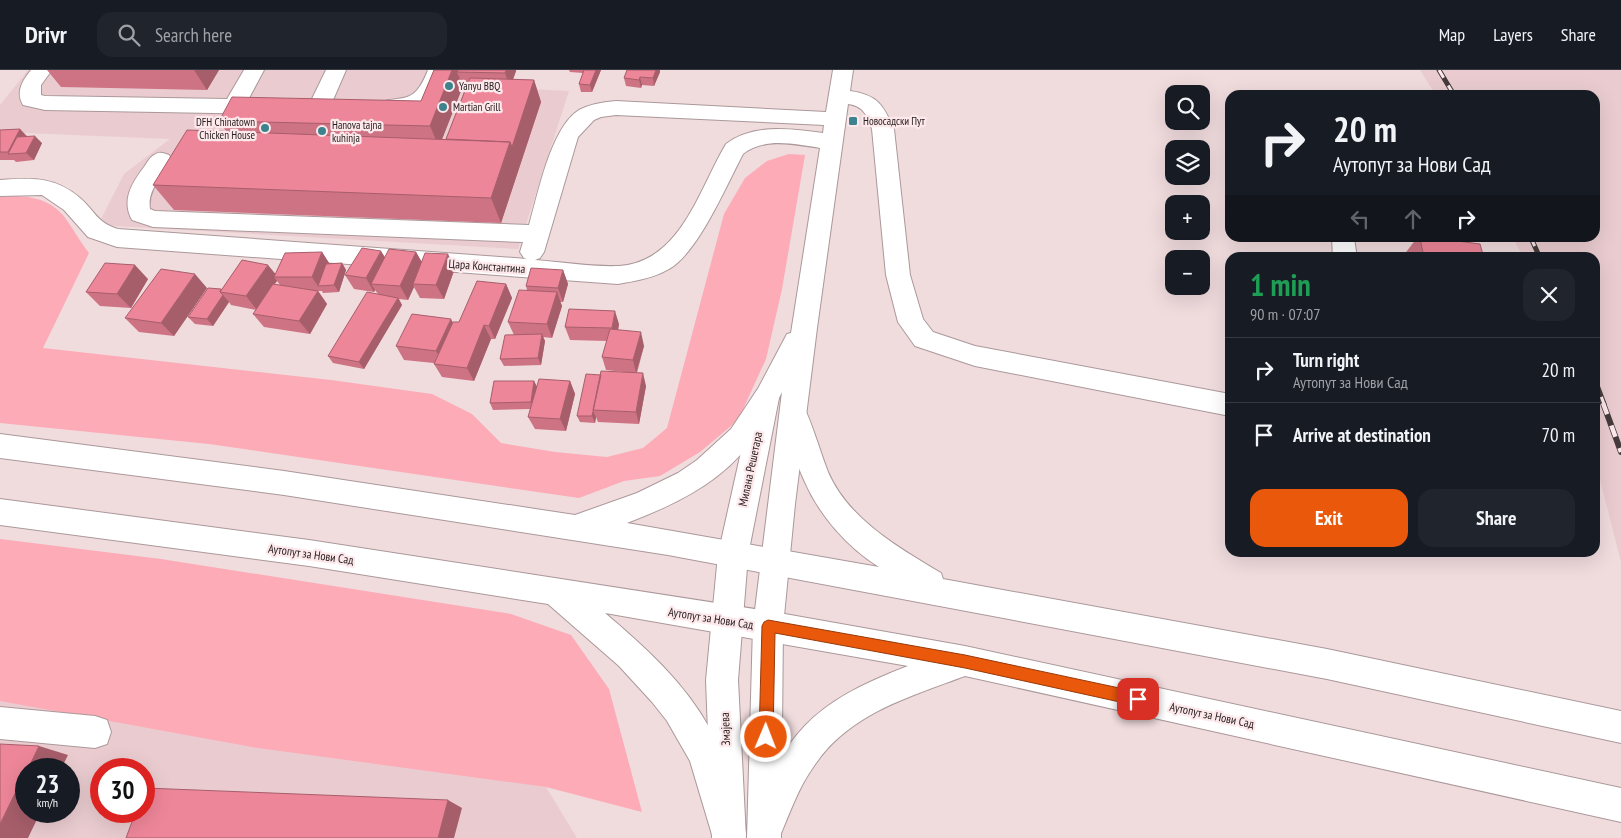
<!DOCTYPE html>
<html lang="en">
<head>
<meta charset="utf-8">
<style>
  :root { --surface:#171b24; --page:#20242c; --text:#f1f3f6; --muted:#9ea1a6; --line:#363941; --accent:#ea580c }
  body { margin:0; font-family:"PT Sans Narrow",sans-serif; background:var(--page); color:var(--text); height:100vh; display:flex; flex-direction:column; font-size:19px; white-space:nowrap }
  * { box-sizing:border-box; margin:0 }
  p { font-size:16px; color:var(--muted) }
  .icon { flex:none; width:28px; height:28px; fill:none; stroke:currentColor; stroke-width:2; stroke-linecap:round; stroke-linejoin:round }
  .map { position:relative; flex:1; overflow:hidden }
  .side { position:absolute; left:1225px; top:182px; width:375px; height:305px; display:flex; flex-direction:column; background:var(--surface); border-radius:15px; box-shadow:0 5px 20px #0002 }
  .side>* { flex:none }
  .banner { position:absolute; left:1225px; top:20px; width:375px; height:152px; border-radius:15px; box-shadow:0 5px 20px #0002; background:#171b24; color:var(--text); overflow:hidden }
  .fabs { position:absolute; left:1165px; top:15px; display:grid; gap:10px }
  .fabs a { display:grid; place-items:center; width:45px; height:45px; border-radius:10px; background:var(--surface); box-shadow:0 5px 20px #0002; font-size:25px }
  .speed { position:absolute; left:15px; top:688px; display:flex; gap:10px; font-size:25px; font-weight:700; text-align:center }
  .speed>* { display:grid; place-content:center; width:65px; height:65px; border-radius:50%; background:var(--surface); box-shadow:0 5px 20px #0002; line-height:1 }
  .speed small { font-size:12px; font-weight:400 }
  .speed .limit { border:8px solid #d22; background:#fff; color:#111 }
  .pin { position:absolute; display:grid; place-items:center; width:42px; height:42px; color:#fff; margin:-21px; border-radius:10px; box-shadow:0 2px 8px #0006 }
  .me { position:absolute; width:55px; margin:-28px; rotate:1deg; stroke-linejoin:round; filter:drop-shadow(0 0 4px #0008) }
  .turn { display:flex; align-items:center; gap:18px; height:105px; padding:0 25px; font-size:22px }
  .turn .icon { width:65px; height:65px; stroke-width:2.5 }
  .turn b { display:block; font-size:35px; line-height:42px }
  .lanes { display:flex; align-items:center; height:48px; padding:0 25px; background:#0003; justify-content:center; gap:25px; direction:ltr }
  .lanes .off { opacity:.35 }
  .round { display:grid; place-items:center; flex:none; width:52px; height:52px; border-radius:15px; background:var(--page) }
  .headline { display:flex; align-items:center; justify-content:space-between; height:85px; padding:0 25px }
  h1 { font-size:30px; font-weight:800; line-height:38px; color:#1e9e55 }
  .cta { display:flex; gap:10px; margin-top:auto; padding:10px 25px }
  .cta a { flex:1; height:58px; border-radius:15px; background:var(--accent); color:#fff; font-size:20px; font-weight:800; line-height:58px; text-align:center }
  .cta a+a { background:var(--page); color:var(--text) }
  ul { padding:0; list-style:none }
  li { display:flex; align-items:center; gap:15px; height:65px; padding:0 25px; border-top:1px solid var(--line) }
  li div { flex:1 }
  li b { display:block; font-size:19px }
  li em { font-style:normal }
  header { display:flex; align-items:center; gap:30px; box-sizing:border-box; height:70px; padding:0 25px; background:var(--surface); border-bottom:1px solid var(--line) }
  header strong { font-size:24px }
  nav { display:flex; gap:28px; margin-inline-start:auto; font-size:18px }
  .search { width:350px; height:45px; background:var(--page); display:flex; align-items:center; gap:12px; box-sizing:border-box; padding:0 18px; border-radius:15px; color:var(--muted); font-size:19px }
  .map>svg:first-child { display:block }
  .built { fill:#eaccd0; fill-rule:evenodd }
  .green { fill:#fcabb7 }
  .lines { fill:none; stroke-linecap:round; stroke-linejoin:round }
  .minor-casing { stroke:#ab989a; stroke-width:2 }
  .major-casing { stroke:#ab989a; stroke-width:2 }
  .minor { fill:#fff; fill-rule:evenodd }
  .major { fill:#fff; fill-rule:evenodd }
  .rail-far1-casing { stroke:#453b3d; stroke-width:5 }
  .rail-casing { stroke:#453b3d; stroke-width:6 }
  .rail-far1 { stroke:#fde8eb; stroke-width:3; stroke-dasharray:9; stroke-linecap:butt }
  .rail { stroke:#fde8eb; stroke-width:4.5; stroke-dasharray:12; stroke-linecap:butt }
  .wall { fill:#cd7384; fill-rule:evenodd }
  .shaded-wall { fill:#a75e6b }
  .building { fill:#ee8699; stroke:#a75e6b }
  .route { fill:#ea580c; stroke:#983908 }
  .poi-dot { fill:#3c838d; stroke:#fde8eb; stroke-width:2 }
  .labels { text-anchor:middle; dominant-baseline:central; stroke-width:4.5; stroke-linejoin:round; paint-order:stroke }
  .far-poi-label { font-size:11px; fill:#282021; stroke:#fde8eb; text-anchor:start }
  .street-label { font-size:12px; fill:#282021; stroke:#fde8eb }
</style>
</head>
<body>
<header>
<strong>Drivr</strong>
<div class="search"><svg class="icon" aria-label="search" viewBox="0 0 24 24"><circle cx="10" cy="10" r="6"/><path d="M15 15l6 6"/></svg>Search here</div>
<nav><a>Map</a><a>Layers</a><a>Share</a></nav>
</header>
<div class="map">
<svg width="1621" height="768" viewBox="0 0 1621 768">
  <rect width="100%" height="100%" fill="#f0dbdd"/>
  <path class="built" d="M28,0h441l41,18 59,3 -51,158 -420,-24 26,-51 46,-35 -170,-7v-27z
    M1420,0h201v492l-26,-102v-202l-72,-1 -10,-19h82v-143h-159z
    M0,627l546,90 31,51h-577zM26,699h43v42h-43zM101,699h43v42h-43z"/>
  <path class="green" d="M789,84l16,1 -23,134 -16,70 -28,61 -38,32 -40,24 -36,5 -45,17 -370,-54 -209,-21v-226c23,-2 45,-1 62,17 8,9 18,28 27,39l-46,95 288,32 101,14 40,20 29,29 54,9 52,5 36,-9 24,-20 57,-214 21,-36 22,-17z
    M0,469l161,20 350,55 60,21 38,54 33,123 -96,-25 -288,-39 -258,-47z"/>
  <g class="lines">
    <g class="minor-casing">
      <path id="minor" d="M31,0h21l-11,15v10l4,1 182,3 17,-29h20l-16,30 24,2 4,5 -4,5 -7,2 -220,-4 -22,-5c-8,-13 0,-25 8,-35z
        M326,0h20l-16,37 -4,5 -7,2 -7,-2 -4,-5z
        M428,0h20c-3,9 -6,18 -12,25 -13,17 -43,23 -62,18l-4,-5 4,-5c30,-8 40,3 54,-33z
        M833,0h20l-3,21c28,4 33,14 44,38l16,146 13,44 10,13 42,14 255,48v22l-255,-50 -60,-20 -17,-24 -12,-47 -14,-146c-5,-13 -8,-23 -24,-25l-31,224 -22,176 -12,122 -2,212h-34l6,-212 29,-234 -3,6 -31,157 -10,125 8,158h-34l-6,-158 12,-125 35,-157 34,-64 4,-1 29,-185c-25,-4 -56,-11 -77,6 -16,30 -45,99 -74,115 -15,9 -34,12 -51,15l-501,-37 -29,-10 -24,-27 -22,-15 -42,1v-16c32,-2 54,-4 80,18 16,14 16,24 38,31l409,30 -3,-1 -4,-6 3,-10 -370,-15 -21,-7c-11,-20 0,-37 12,-53 3,-4 6,-10 10,-12 5,-4 10,-2 15,0l3,5c-9,16 -25,29 -22,49l5,2 374,14c9,-31 22,-98 50,-115 11,-6 25,-8 37,-9l210,11zM616,45l208,10 -1,8c-33,-4 -69,-10 -97,11 -27,45 -45,118 -107,122 -27,1 -57,-4 -84,-6l5,-2 4,-6 34,-115 16,-17 7,-3z
        M1332,168h22l3,20h-24z
        M0,637l95,9 12,4 4,12 -4,12 -12,4 -95,-9z"/>
    </g>
    <g class="major-casing">
      <path id="major" d="M766,317l9,3 4,8c-35,70 -81,98 -152,125l252,44c-32,-20 -60,-52 -75,-87 -10,-22 -16,-46 -24,-69l4,-8 9,-3 9,3c11,22 17,46 26,69 20,47 71,76 113,101l2,6 384,70 294,62v32l-294,-64 -659,-124 -384,-60 -284,-37v-24l284,37 291,44 62,-22 41,-20 19,-13 34,-31 26,-39z
        M0,429l309,41 459,71 197,35 656,142v34l-656,-146c-56,21 -117,38 -151,90 -16,22 -24,47 -35,72h-28l-3,-7c37,-98 61,-127 160,-165l-303,-53c40,34 80,70 105,116 17,33 26,70 36,105l-1,4h-32l-23,-77 -23,-40 -15,-19 -33,-36 -71,-62 -239,-38 -309,-41z"/>
    </g>
    <use href="#minor" class="minor"/>
    <use href="#major" class="major"/>
    <g class="rail-far1-casing">
      <path id="rail-far1" d="M1439,0l15,25
        M1531,168l9,20
        M1595,310l9,24"/>
    </g>
    <g class="rail-casing">
      <path id="rail" d="M1603,333l18,49"/>
    </g>
    <use href="#rail-far1" class="rail-far1"/>
    <use href="#rail" class="rail"/>
  </g>
  <path class="wall" d="M47,0h172l-12,20 -146,-3z
    M434,0l82,1 -3,8 21,1 7,22 -40,121 -327,-13 -21,-25 73,-54 -7,-10 202,-20zM463,16v1h3l-20,52h-4z
    M569,0h32l-9,22h-11l-2,-8 4,-11 -13,-1z
    M627,0h33v2l-6,14 -12,-1 -1,3 -15,-2 -2,-8z
    M20,59l7,7 15,7 -8,17 -18,2 -2,-2h-14v-30z
    M1417,168h18l49,20h-81v-2z
    M322,182l7,11h13l4,7 -7,22 -16,1 -1,-2h-4l9,13 -17,30 -46,-7 -11,-13 3,-4 -25,-5 -2,-3 -16,24 -18,-2 -7,-7 33,-28 54,-14zM277,211l3,4 -6,-1z
    M416,182l5,9 34,7 -11,31 -24,-1 -6,-11 -6,13 -9,-1 3,6 -38,64 -31,-6 -5,-7 50,-62 -3,-4 -1,2 -20,-3 -9,-14 40,-18z
    M563,200l5,14 -5,18h-3l2,4 -10,32 -9,-1 2,4 -4,24 -37,1 -4,-7 14,-24 -6,-13 19,-32 -1,-4z
    M148,209l-17,29 -31,-2 -14,-14z
    M506,214l6,14 -17,41h-4l-17,42 -32,-4 -8,-13v-1l-30,-3 -8,-14 56,-24h7z
    M207,218l-33,48 -35,-4 -14,-14z
    M619,254l-1,6 26,16 -7,27 9,13 -7,38 -41,-2 -2,-5 -1,6 -15,-1 -3,-6 24,-41 23,-3 -18,-2 -4,-13 5,-16 -37,-1 -5,-13z
    M534,311l3,6 33,-6 5,13 -9,37 -31,-2 -7,-12 3,-8 -38,1 -3,-7z"/>
  <path class="shaded-wall" d="M194,0h25l-12,20z
    M452,0h17l-12,2 6,14 -24,61 -9,-21z
    M506,0h10v1l-6,17 -5,-15z
    M596,0h5l-9,22 -2,-7z
    M656,0h4v2l-6,14 -1,-8z
    M640,7l2,8 -1,3 -2,-8z
    M534,10l7,22 -40,121 -10,-25 19,-56z
    M20,59l7,8 -17,17 -2,-2z
    M35,66l7,7 -8,17 -8,-7z
    M381,181l9,14 -19,19 4,6 -1,2 -8,-14z
    M322,182l9,14 -13,20 -6,-9z
    M416,182l8,14 -11,18 1,3 -6,13 -8,-14z
    M448,184l7,14 -11,31 -8,-14z
    M342,193l4,7 -7,22 -5,-7z
    M135,195l13,14 -17,29 -14,-14z
    M268,195l10,12h-4l3,4 -20,29 -11,-14z
    M563,200l5,14 -5,18 -5,-14z
    M195,204l12,14 -33,48 -13,-13z
    M506,214l6,14 -17,41 -6,-13z
    M318,221l9,13 -17,30 -11,-13z
    M557,222l5,14 -10,32 -5,-14z
    M223,225l6,7 -16,24 -6,-7z
    M398,228l4,7 -38,64 -5,-7z
    M615,241l4,13 -3,18 -4,-14z
    M451,249l7,13 -14,32 -8,-13z
    M484,255l7,14 -17,42 -7,-13z
    M641,262l3,14 -8,27 -3,-13z
    M542,264l3,7 -4,24 -3,-7z
    M643,303l3,13 -7,38 -3,-12z
    M534,311l3,6 -3,22 -3,-7z
    M570,311l5,13 -9,37 -6,-12z
    M593,341l3,6 -1,6 -3,-7z
    M39,676l29,9 -7,14h-33z
    M26,701v40h15l-13,27h-28v-14z
    M448,730l14,8 -8,30h-16z"/>
  <path class="building" d="M434,0h18l-22,56 -211,-5 13,-24 189,4z
    M458,0h48l-1,3 -48,-1z
    M584,0h12l-6,15 -11,-1z
    M627,0h29l-3,8 -13,-1 -1,3 -15,-2z
    M470,8l64,2 -22,67 -2,-5 -64,-3z
    M20,59l-12,23h-8v-22z
    M187,60l323,12 -19,56 -338,-13z
    M35,66l-9,17 -18,1 9,-17z
    M1420,168h15l45,6 4,14h-60z
    M362,178l19,3 -15,27 -21,-3z
    M389,179l27,3 -16,34 -29,-2z
    M322,182l-10,25h-38l11,-24z
    M425,183l23,1 -12,31 -23,-1z
    M242,190l26,5 -22,31 -26,-4z
    M105,193l30,2 -18,29 -31,-2z
    M342,193l-8,22 -16,1 8,-22z
    M531,198l32,2 -5,18 -32,-2z
    M161,199l34,5 -34,49 -36,-5z
    M477,211l29,3 -17,42 -5,-1 -17,43 -33,-4 19,-42h6z
    M273,214l45,7 -19,30 -46,-7z
    M208,218l13,1 -1,3 3,3 -16,24 -19,-2z
    M519,220l38,2 -10,32 -39,-2z
    M367,222l31,6 -39,64 -31,-6z
    M569,239l46,2 -3,17 -47,-1z
    M412,244l39,5 -15,32 -40,-5z
    M610,259l31,3 -8,28 -31,-3z
    M542,264l-4,24 -38,1 5,-24z
    M601,301l42,2 -7,39 -43,-2z
    M586,304l15,1 -9,41h-15z
    M539,309l31,2 -10,38 -32,-2z
    M494,311h40l-3,21 -41,1z
    M0,674l39,2 -11,23h-2v2l-26,53z
    M145,718l303,12 -10,38h-312l10,-27h8v-19z"/>
  <path class="route" d="M768,550l197,35 173,37 5,2 2,5 -2,5 -5,2 -173,-38 -190,-35 -2,104 -2,5 -5,2 -5,-2 -2,-5 3,-111 2,-4z"/>
  <g class="poi-dot">
    <circle cx="449" cy="16" r="5"/>
    <circle cx="443" cy="37" r="5"/>
    <rect x="848" y="46" width="10" height="10" rx="2.5"/>
    <circle cx="265" cy="58" r="5"/>
    <circle cx="322" cy="61" r="5"/>
  </g>
  <g class="labels">
    <g class="far-poi-label">
      <text x="459" y="16">Yanyu BBQ</text>
      <text x="453" y="37">Martian Grill</text>
      <text x="863" y="51">Новосадски Пут</text>
      <text x="255" y="52" text-anchor="end">DFH Chinatown<tspan x="255" dy="13">Chicken House</tspan></text>
      <text x="332" y="55">Hanova tajna<tspan x="332" dy="13">kuhinja</tspan></text>
    </g>
    <g class="street-label">
      <text transform="translate(487 196) rotate(4)">Цара Константина</text>
      <text transform="translate(750 399) rotate(-78)">Милана Решетара</text>
      <text transform="translate(311 484) rotate(8)">Аутопут за Нови Сад</text>
      <text transform="translate(711 548) rotate(9)">Аутопут за Нови Сад</text>
      <text transform="translate(1212 645) rotate(12)">Аутопут за Нови Сад</text>
      <text transform="translate(725 659) rotate(-92)">Змајева</text>
    </g>
  </g>
</svg>
<div class="fabs">
<a><svg class="icon" aria-label="search" viewBox="0 0 24 24"><circle cx="10" cy="10" r="6"/><path d="M15 15l6 6"/></svg></a>
<a><svg class="icon" aria-label="layers" viewBox="0 0 24 24"><path d="M12 4l9 5-9 5-9-5zM3 14l9 5 9-5"/></svg></a>
<a>+</a>
<a>−</a>
</div>
<div class="speed"><div>23<small>km/h</small></div><div class="limit">30</div></div>
<div class="pin" style="left:1138px;top:629px;background:#d93025"><svg class="icon" aria-label="arrive" viewBox="0 0 24 24"><path d="M6 21V4h12l-3 4 3 4H6"/></svg></div>
<svg class="me" style="left:766px;top:667px" viewBox="-20 -20 40 40"><circle r="17" fill="#ea580c" stroke="#fff" stroke-width="3"/><path d="M0-11L8 9 0 5-8 9z" fill="#fff"/></svg>
<div class="banner">
<div class="turn"><svg class="icon" aria-label="right" viewBox="0 0 24 24"><path d="M7 20v-9h11M14 6l5 5-5 5"/></svg><div><b>20 m</b>Аутопут за Нови Сад</div></div>
<div class="lanes"><svg class="icon off" aria-label="left" viewBox="0 0 24 24"><path d="M17 20v-9H6M10 6l-5 5 5 5"/></svg><svg class="icon off" aria-label="ahead" viewBox="0 0 24 24"><path d="M12 20V5M6 11l6-6 6 6"/></svg><svg class="icon" aria-label="right" viewBox="0 0 24 24"><path d="M7 20v-9h11M14 6l5 5-5 5"/></svg></div>
</div>
<section class="side">
<div class="headline"><div><h1>1 min</h1><p>90 m · 07:07</p></div><a class="round"><svg class="icon" aria-label="close" viewBox="0 0 24 24"><path d="M6 6l12 12M18 6L6 18"/></svg></a></div>
<ul>
<li><svg class="icon" aria-label="right" viewBox="0 0 24 24"><path d="M7 20v-9h11M14 6l5 5-5 5"/></svg><div><b>Turn right</b><p>Аутопут за Нови Сад</p></div><em>20 m</em></li>
<li><svg class="icon" aria-label="arrive" viewBox="0 0 24 24"><path d="M6 21V4h12l-3 4 3 4H6"/></svg><div><b>Arrive at destination</b></div><em>70 m</em></li>
</ul>
<div class="cta"><a>Exit</a><a>Share</a></div>
</section>
</div>
</body>
</html>
